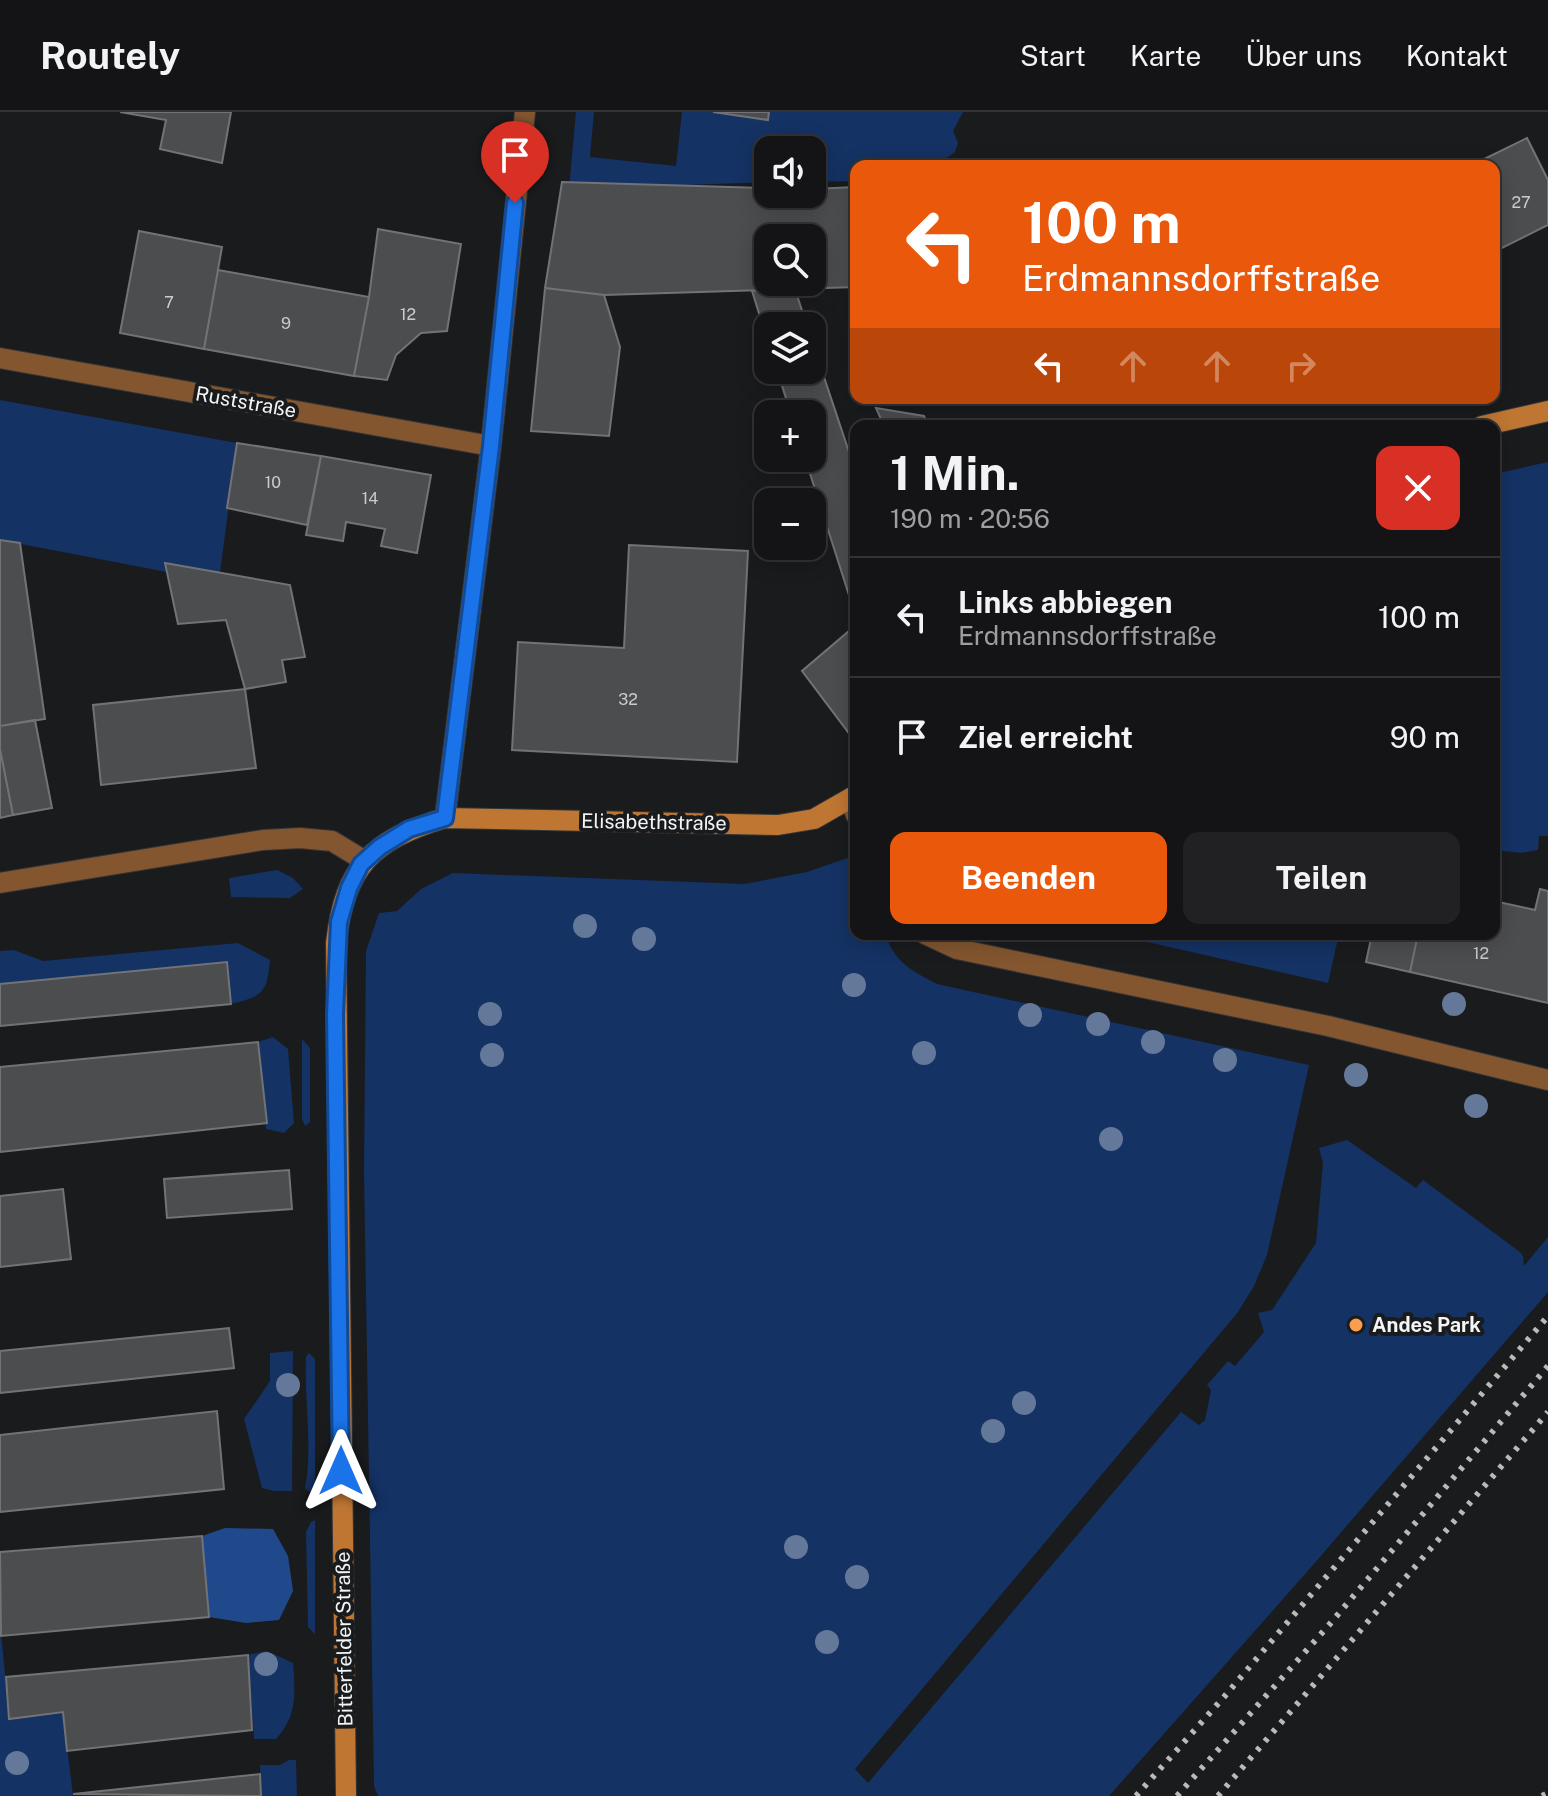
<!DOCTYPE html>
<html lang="de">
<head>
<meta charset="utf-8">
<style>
  :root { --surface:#141416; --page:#212123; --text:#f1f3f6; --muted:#9d9ea1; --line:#333335; --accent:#ea580c }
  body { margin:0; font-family:"Public Sans",sans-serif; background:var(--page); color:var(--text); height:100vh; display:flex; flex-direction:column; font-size:30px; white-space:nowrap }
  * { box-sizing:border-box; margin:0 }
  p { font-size:26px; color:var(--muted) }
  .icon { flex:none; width:44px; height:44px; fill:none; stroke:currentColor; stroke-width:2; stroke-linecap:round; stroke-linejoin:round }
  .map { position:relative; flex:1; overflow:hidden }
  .panel { position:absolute; left:850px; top:308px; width:650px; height:520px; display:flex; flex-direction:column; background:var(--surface); border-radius:16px; box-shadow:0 4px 20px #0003,0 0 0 2px var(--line) }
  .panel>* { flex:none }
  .guide { position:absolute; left:850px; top:48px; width:650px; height:244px; border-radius:16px; box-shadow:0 4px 20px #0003,0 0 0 2px var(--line); background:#ea580c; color:#fff; overflow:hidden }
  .controls { position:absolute; left:754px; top:24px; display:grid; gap:16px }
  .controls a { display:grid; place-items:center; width:72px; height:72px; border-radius:16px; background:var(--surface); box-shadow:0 4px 20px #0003,0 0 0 2px var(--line); font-size:40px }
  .pin { position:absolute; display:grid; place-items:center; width:68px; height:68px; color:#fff; margin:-82px -34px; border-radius:50% 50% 50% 0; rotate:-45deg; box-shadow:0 0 8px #0007 }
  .pin .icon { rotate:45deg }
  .me { position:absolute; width:88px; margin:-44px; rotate:0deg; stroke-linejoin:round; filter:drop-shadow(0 0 6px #0008) }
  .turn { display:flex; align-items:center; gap:28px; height:168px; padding:0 40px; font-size:36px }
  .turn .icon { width:104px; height:104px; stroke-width:2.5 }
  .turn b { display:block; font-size:56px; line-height:68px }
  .lanes { display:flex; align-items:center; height:76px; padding:0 40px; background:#0003; justify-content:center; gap:40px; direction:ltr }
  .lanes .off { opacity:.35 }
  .round { display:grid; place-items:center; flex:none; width:84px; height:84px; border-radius:16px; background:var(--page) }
  .summary { display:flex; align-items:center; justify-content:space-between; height:136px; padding:0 40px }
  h1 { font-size:48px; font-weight:700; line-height:60px }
  .action { display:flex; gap:16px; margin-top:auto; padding:16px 40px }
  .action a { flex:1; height:92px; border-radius:16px; background:var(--accent); color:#fff; font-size:32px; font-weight:700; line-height:92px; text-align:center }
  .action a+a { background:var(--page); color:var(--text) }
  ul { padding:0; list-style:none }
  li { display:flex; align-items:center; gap:24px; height:120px; padding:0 40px; border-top:2px solid var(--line) }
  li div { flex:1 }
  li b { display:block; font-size:30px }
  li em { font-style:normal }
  header { display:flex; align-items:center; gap:48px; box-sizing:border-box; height:112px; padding:0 40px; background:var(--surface); border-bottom:2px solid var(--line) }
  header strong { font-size:38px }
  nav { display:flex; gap:44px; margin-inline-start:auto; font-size:28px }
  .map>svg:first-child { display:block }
  .green { fill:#143264 }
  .forest { fill:#20498c }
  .building { fill:#4c4d4f; stroke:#727376; stroke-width:2; fill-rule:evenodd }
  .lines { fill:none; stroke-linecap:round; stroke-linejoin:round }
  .lane-casing { stroke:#343537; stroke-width:22 }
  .street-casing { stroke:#343537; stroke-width:22 }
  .secondary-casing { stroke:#343537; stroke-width:22 }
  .lane { stroke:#83562f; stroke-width:20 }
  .street { stroke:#83562f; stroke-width:20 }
  .secondary { stroke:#bf7633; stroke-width:20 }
  .rail { stroke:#b9babc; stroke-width:6; stroke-dasharray:4 8; stroke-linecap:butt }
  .tree { fill:#647899 }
  .route-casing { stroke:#114b97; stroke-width:20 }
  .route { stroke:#1a73e8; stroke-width:14 }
  .poi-dot { fill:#fa9f4e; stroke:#1a1b1d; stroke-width:3 }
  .labels { text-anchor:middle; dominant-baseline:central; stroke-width:8; stroke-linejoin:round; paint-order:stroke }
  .number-label { font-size:16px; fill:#cacbcc }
  .street-label { font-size:20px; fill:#f4f5f6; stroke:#1a1b1d }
  .poi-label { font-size:20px; font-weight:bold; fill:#f4f5f6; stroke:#1a1b1d; text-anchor:start }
</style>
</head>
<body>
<header>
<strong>Routely</strong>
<nav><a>Start</a><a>Karte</a><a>Über uns</a><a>Kontakt</a></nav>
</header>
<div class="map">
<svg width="1548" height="1684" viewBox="0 0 1548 1684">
  <rect width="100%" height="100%" fill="#1a1b1d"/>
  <path class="green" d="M576,0h18l-4,45 86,9 6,-54h31l54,7 2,-7h194l-10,19 5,12 -3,9 -11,8 1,6h-89v15l-44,1v-32h-44v32l-199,7z
    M0,288l237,43 -17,130 -54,-10 1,9 -167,-32z
    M1548,350v374h-9l-1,14 -17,3 -27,-3v-376z
    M850,745l6,8v69h29c11,30 26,36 52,50l372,81 -42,190 -13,31 -16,26 -383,457 13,14 313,-371 18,13 6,-5 6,-30 -4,-5 21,-24 7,5 29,-34 -6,-19 14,-3 44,-67 7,-80 -4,-15 28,-8 69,48 7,-8 97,72 3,4 1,10 24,-29v55l-235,273 -204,231h-731l-4,-10 -10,-615 2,-220 13,-38 18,-2 24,-22 32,-16 291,11 63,-12z
    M277,758l16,8 10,11 -13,9 -59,-1 -2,-19z
    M1112,822h227l-11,49z
    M238,831l32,17c-3,33 -7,36 -39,44l-4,-42 -227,22v-33l14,-1 29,11z
    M273,925l15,12 6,74 -10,10 -18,-4 -8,-87z
    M302,927l8,9v74l-5,4 -3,-7z
    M293,1239l-1,140h-18l-12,-3 -18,-69 26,-38v-28z
    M309,1241l6,6v129l-6,4 -4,-4c8,-39 -1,-90 1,-131z
    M315,1408v114l-7,-7 -2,-95 5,-10z
    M0,1509l9,97 54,-6 10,84h-73z
    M267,1539l26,12c2,29 5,53 -17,76h-22l-6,-84z
    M289,1648h7l1,36h-36l-1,-31h20z"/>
  <path class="forest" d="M225,1416l48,1 15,27 5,35 -14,29 -33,3 -37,-6 -7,-81z"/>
  <path class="building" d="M120,0h111l-9,51 -62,-14 6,-29z
    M713,0h56l-1,8z
    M1527,26l21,42v45l-54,27v-86h-24z
    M562,70l206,6v6h44v-5l44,-2v100l-252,8 -59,-7zM768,126h44v44h-44z
    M378,117l83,15 -14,87 -26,2 -25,22 -9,25 -33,-4 15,-79z
    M139,119l83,16 -18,102 -84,-16z
    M218,158l151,27 -15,79 -150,-27z
    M545,176l59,7 16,52 -11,89 -78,-5z
    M795,177l12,37h-39v16l-16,-51z
    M812,229l44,132v144l-51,-159h7v-44h-21l-14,-44h35z
    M876,296l48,8 4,10h-44z
    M237,331l84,13 -14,69 -80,-17z
    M321,344l110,19 -14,78 -36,-7 4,-17 -39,-7 -3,19 -37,-6z
    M0,428l20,3 25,176 -45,7z
    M629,433l119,6 -11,211 -225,-12 6,-108 106,6z
    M165,451l125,22 15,72 -23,3 4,22 -41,7 -19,-69 -48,4z
    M856,513v101l-8,6 -46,-61z
    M245,577l11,79 -155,17 -8,-80z
    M35,608l17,88 -39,7 -13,-66v-23z
    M0,637l13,66 -13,3z
    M1540,777l8,2v112l-138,-31 8,-38h76v-33l41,9z
    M1372,822h46l-8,38 -44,-10z
    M227,850l4,42 -231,22v-42z
    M258,930l9,81 -267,29v-85z
    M289,1058l3,39 -125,9 -3,-39z
    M63,1077l8,70 -71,8v-71z
    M229,1216l5,40 -234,25v-42z
    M217,1299l7,78 -224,23v-77z
    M202,1424l7,81 -208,19 -1,-84z
    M248,1543l4,75 -185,21 -4,-39 -54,7 -3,-42z
    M260,1662l1,22 -188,-2z"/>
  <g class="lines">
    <g class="lane-casing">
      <path id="lane" d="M850,687l6,16
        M925,822l32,15 371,77 220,54"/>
    </g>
    <g class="street-casing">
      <path id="street" d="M0,246l491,88
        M445,706l46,-372 34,-334
        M0,771l263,-43 37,-2 32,3 33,20"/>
    </g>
    <g class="secondary-casing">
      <path id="secondary" d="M1482,314l66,-15
        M346,1684l-10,-853c9,-77 36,-103 109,-125l333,7 36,-6 42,-24"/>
    </g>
    <use href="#lane" class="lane"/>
    <use href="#street" class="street"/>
    <use href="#secondary" class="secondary"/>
    <path class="rail" d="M1136,1684l88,-99 324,-381
      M1177,1684l152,-171 219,-259
      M1218,1684l330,-384
      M1542,1684l6,-3"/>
  </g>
  <g class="tree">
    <circle cx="585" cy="814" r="12"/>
    <circle cx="644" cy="827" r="12"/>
    <circle cx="854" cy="873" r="12"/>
    <circle cx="1454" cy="892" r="12"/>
    <circle cx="490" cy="902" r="12"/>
    <circle cx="1030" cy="903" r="12"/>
    <circle cx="1098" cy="912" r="12"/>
    <circle cx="1153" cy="930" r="12"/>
    <circle cx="924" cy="941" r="12"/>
    <circle cx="492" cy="943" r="12"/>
    <circle cx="1225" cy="948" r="12"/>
    <circle cx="1356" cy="963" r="12"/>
    <circle cx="1476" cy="994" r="12"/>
    <circle cx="1111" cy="1027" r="12"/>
    <circle cx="288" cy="1273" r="12"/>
    <circle cx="1024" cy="1291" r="12"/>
    <circle cx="993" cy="1319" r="12"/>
    <circle cx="796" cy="1435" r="12"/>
    <circle cx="857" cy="1465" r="12"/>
    <circle cx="827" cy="1530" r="12"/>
    <circle cx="266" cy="1552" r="12"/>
    <circle cx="17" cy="1651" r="12"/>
  </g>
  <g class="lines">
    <g class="route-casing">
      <path id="route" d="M341,1359l-6,-456 4,-93 10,-34 12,-24 19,-17 29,-18 36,-11 46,-372 24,-243"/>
    </g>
    <use href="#route" class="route"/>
  </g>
  <circle class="poi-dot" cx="1356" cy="1213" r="8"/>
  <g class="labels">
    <g class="number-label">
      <text x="1521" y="90">27</text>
      <text x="169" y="190">7</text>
      <text x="408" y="202">12</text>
      <text x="286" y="211">9</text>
      <text x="273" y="370">10</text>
      <text x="370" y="386">14</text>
      <text x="628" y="587">32</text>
      <text x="1481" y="841">12</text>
    </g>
    <g class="street-label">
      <text transform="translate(246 290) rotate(10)">Ruststraße</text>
      <text transform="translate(654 710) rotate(1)">Elisabethstraße</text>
      <text transform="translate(344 1527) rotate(-91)">Bitterfelder Straße</text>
    </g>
    <g class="poi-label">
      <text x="1372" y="1213">Andes Park</text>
    </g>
  </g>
</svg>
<div class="controls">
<a><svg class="icon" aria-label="sound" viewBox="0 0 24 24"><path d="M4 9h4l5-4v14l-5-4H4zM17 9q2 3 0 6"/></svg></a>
<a><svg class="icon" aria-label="search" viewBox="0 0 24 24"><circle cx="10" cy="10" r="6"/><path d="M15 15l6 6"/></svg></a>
<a><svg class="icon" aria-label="layers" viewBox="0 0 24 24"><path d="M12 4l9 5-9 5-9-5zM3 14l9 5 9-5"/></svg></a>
<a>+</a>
<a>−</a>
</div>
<div class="pin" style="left:515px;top:91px;background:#d93025"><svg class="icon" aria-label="arrive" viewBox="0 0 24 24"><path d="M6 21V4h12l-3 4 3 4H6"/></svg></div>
<svg class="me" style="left:341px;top:1359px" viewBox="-20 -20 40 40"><path d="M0-17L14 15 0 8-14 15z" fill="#1a73e8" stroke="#fff" stroke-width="4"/></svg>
<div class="guide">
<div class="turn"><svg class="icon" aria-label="left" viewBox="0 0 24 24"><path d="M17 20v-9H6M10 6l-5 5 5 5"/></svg><div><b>100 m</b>Erdmannsdorffstraße</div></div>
<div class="lanes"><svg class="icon" aria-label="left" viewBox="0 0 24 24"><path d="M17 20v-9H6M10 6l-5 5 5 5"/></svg><svg class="icon off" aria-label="ahead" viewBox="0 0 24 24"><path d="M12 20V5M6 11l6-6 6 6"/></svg><svg class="icon off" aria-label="ahead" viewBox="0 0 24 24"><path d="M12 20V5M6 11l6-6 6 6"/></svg><svg class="icon off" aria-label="right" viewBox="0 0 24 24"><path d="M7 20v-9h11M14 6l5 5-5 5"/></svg></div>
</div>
<section class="panel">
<div class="summary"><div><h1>1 Min.</h1><p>190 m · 20:56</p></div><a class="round" style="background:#d93025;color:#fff"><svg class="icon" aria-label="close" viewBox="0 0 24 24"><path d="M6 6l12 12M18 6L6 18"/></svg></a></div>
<ul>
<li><svg class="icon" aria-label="left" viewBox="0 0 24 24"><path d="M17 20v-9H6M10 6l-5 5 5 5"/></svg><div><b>Links abbiegen</b><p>Erdmannsdorffstraße</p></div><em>100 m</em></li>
<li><svg class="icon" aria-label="arrive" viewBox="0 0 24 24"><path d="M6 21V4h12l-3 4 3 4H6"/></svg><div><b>Ziel erreicht</b></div><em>90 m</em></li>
</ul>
<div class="action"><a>Beenden</a><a>Teilen</a></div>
</section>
</div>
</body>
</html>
